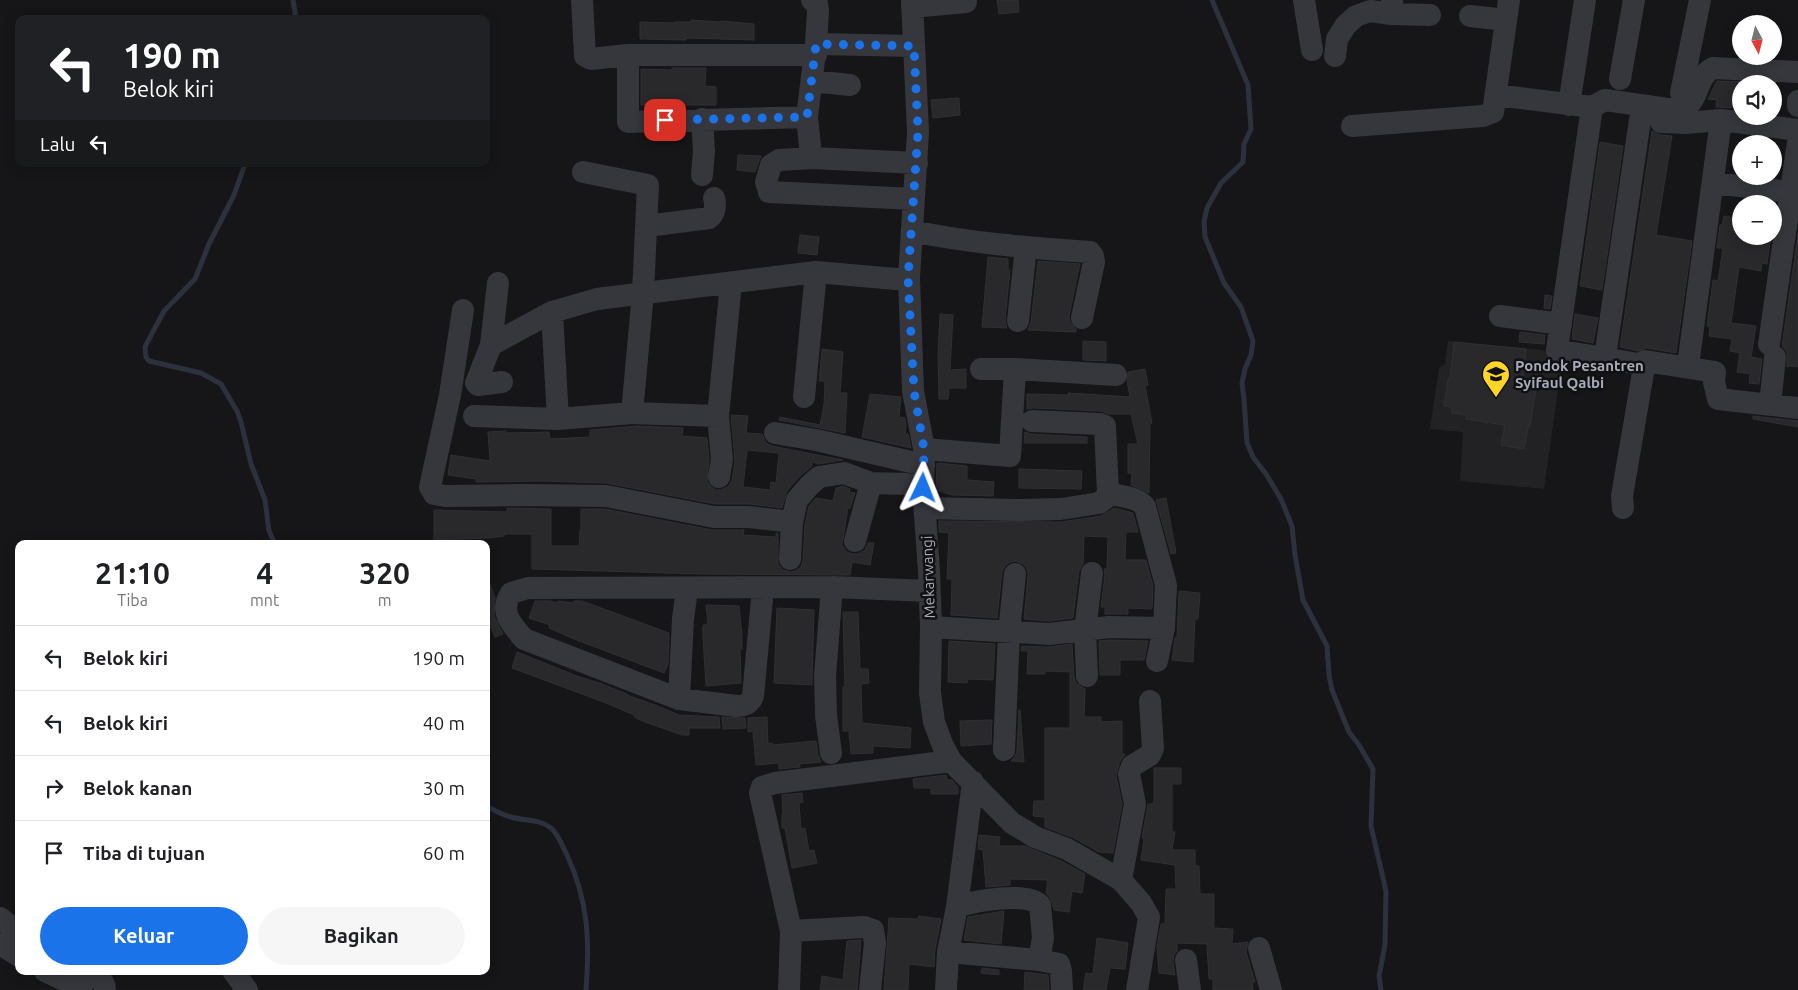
<!DOCTYPE html>
<html lang="id">
<head>
<meta charset="utf-8">
<style>
  :root { --surface:#fff; --page:#f6f6f6; --text:#202124; --muted:#757577; --line:#e0e0e0; --accent:#1a73e8 }
  body { margin:0; font-family:Ubuntu,sans-serif; background:var(--page); color:var(--text); height:100vh; display:flex; flex-direction:column; font-size:19px; white-space:nowrap }
  * { box-sizing:border-box; margin:0 }
  p { font-size:16px; color:var(--muted) }
  .icon { flex:none; width:28px; height:28px; fill:none; stroke:currentColor; stroke-width:2; stroke-linecap:round; stroke-linejoin:round }
  .map { position:relative; flex:1; overflow:hidden }
  .side { position:absolute; left:15px; top:540px; width:475px; height:435px; display:flex; flex-direction:column; background:var(--surface); border-radius:10px; box-shadow:0 2px 12px #0003 }
  .side>* { flex:none }
  .guide { position:absolute; left:15px; top:15px; width:475px; height:152px; border-radius:10px; box-shadow:0 2px 12px #0003; background:#202124; color:#fff; overflow:hidden }
  .needle { width:32px; rotate:173deg }
  .fabs { position:absolute; left:1732px; top:15px; display:grid; gap:10px }
  .fabs a { display:grid; place-items:center; width:50px; height:50px; border-radius:50%; background:var(--surface); box-shadow:0 2px 12px #0003; font-size:25px }
  .pin { position:absolute; display:grid; place-items:center; width:42px; height:42px; color:#fff; margin:-21px; border-radius:10px; box-shadow:0 2px 8px #0006 }
  .me { position:absolute; width:55px; margin:-28px; rotate:2deg; stroke-linejoin:round; filter:drop-shadow(0 0 4px #0008) }
  .turn { display:flex; align-items:center; gap:18px; height:105px; padding:0 25px; font-size:22px }
  .turn .icon { width:65px; height:65px; stroke-width:2.5 }
  .turn b { display:block; font-size:35px; line-height:42px }
  .then { display:flex; align-items:center; height:48px; padding:0 25px; background:#0003; gap:10px; font-size:19px }
  .eta { display:flex; justify-content:space-evenly; align-items:center; height:85px; text-align:center }
  .eta b { font-size:30px; font-weight:600; line-height:35px }
  .primary-button { display:flex; gap:10px; margin-top:auto; padding:10px 25px }
  .primary-button a { flex:1; height:58px; border-radius:30px; background:var(--accent); color:#fff; font-size:20px; font-weight:600; line-height:58px; text-align:center }
  .primary-button a+a { background:var(--page); color:var(--text) }
  ul { padding:0; list-style:none }
  li { display:flex; align-items:center; gap:15px; height:65px; padding:0 25px; border-top:1px solid var(--line) }
  li div { flex:1 }
  li b { display:block; font-size:19px }
  li em { font-style:normal }
  .map>svg:first-child { display:block }
  .built { fill:#222225 }
  .lines { fill:none; stroke-linecap:round; stroke-linejoin:round }
  .stream { stroke:#2b323d; stroke-width:5 }
  .building { fill:#29292c; stroke:#303034; fill-rule:evenodd }
  .minor { stroke:#36373d; stroke-width:22 }
  .route { stroke:#1a73e8; stroke-width:9; stroke-dasharray:0 16.2 }
  .labels { text-anchor:middle; dominant-baseline:central; stroke-width:5; stroke-linejoin:round; paint-order:stroke }
  .poi-label { font-size:15px; font-weight:bold; fill:#a7aab9; stroke:#111113; text-anchor:start }
  .street-label { font-size:15px; fill:#a7aab9; stroke:#111113 }
</style>
</head>
<body>
<div class="map">
<svg width="1798" height="990" viewBox="0 0 1798 990">
  <rect width="100%" height="100%" fill="#161618"/>
  <path class="built" d="M1448,341l94,9 21,4 -19,135 -84,-8 3,-49 -33,-3 9,-61 6,-4z"/>
  <g class="lines">
    <path class="stream" d="M293,0l3,19
      M1212,0l36,85 3,44 -7,15 -1,18 -22,21 -14,25 -3,14 1,15 19,46 17,24 12,34 -2,14 -6,14 -3,14 2,16 3,44 6,14 13,17 15,25 11,27 3,29 8,45 24,46 2,29 3,15 17,42 10,13 14,24 -2,57 15,65 -1,54 -6,31 2,14
      M245,164l-11,31 -25,49 -14,35 -31,32 -16,30 -3,6 1,10 3,4 52,12 20,11 16,27 4,11 10,42 14,36 4,31 6,13
      M486,806c8,4 16,9 25,11 13,4 29,2 40,11 8,7 11,18 16,27 21,45 23,86 19,135"/>
  </g>
  <path class="building" d="M997,0h21l1,12 -20,2z
    M691,20l30,2v-1l33,3v16l-68,-2v2l-46,-1v-17l35,1v-1h16z
    M672,68h34l-1,18 11,1v18h-75v-36l31,1z
    M1717,81l24,1v19l-8,-1 -1,8 -16,-1 1,-7 -9,-1z
    M959,98l1,17 -27,3 -2,-18z
    M1652,131l8,4 12,1 -16,99 36,6 -16,112 -29,-5 -9,3 -18,-4z
    M1600,142l23,4 -21,144 -22,-4z
    M738,155l23,1 -6,16 -18,-2z
    M1724,216l17,3v17h30l-4,28 -5,-1 -1,8 -22,-4 -8,56 25,3 -5,31 11,2 -3,25 -10,-1 1,-9 -13,-2 3,-19 -10,-2 2,-12 -23,-3 1,-9 -3,-1 6,-46 5,1 5,-33h-6l3,-23h2z
    M1798,234v133l-9,-1 -1,1h-1v-15l-5,-6z
    M800,235l19,2 -2,18 -19,-2z
    M988,257l20,2v11h2l-5,50 2,8 -25,-1z
    M1038,261l42,3 -11,52 1,6 6,7v3l-48,-2 3,-8z
    M1545,295l7,1 -2,13 -6,-1z
    M940,314l13,1 -3,55 16,-1v19h-17l-1,11h-9l-1,-45z
    M1575,314l23,4 -5,25 -21,-4z
    M1520,332l25,3 -1,9 -25,-2z
    M1083,341l23,1v19l-23,-1z
    M1454,342l72,7 -3,32 14,2 -7,42 -1,-1 -5,25 -23,-4 4,-20 -39,-6 1,-4 -15,-2v-6l-8,-1 4,-27h2z
    M822,349l21,3 -3,41h7l-2,40 -66,-13 1,-3 40,8 4,-20 1,-24h-6z
    M1145,369l3,16 -3,1 7,37 -2,1 -1,69 -18,-8 1,-12h-4v-29h10l-7,-30h-22l-8,-3 -68,-3 -6,1v-15l41,1v-2l62,4 -3,-16 1,-9z
    M870,394l31,3 -2,20 6,1 1,8 -1,8h3l3,14 -49,-11z
    M731,415l17,1 -2,17 16,1 4,9 6,3 71,14 -25,4 -6,-2v4l-12,10 -13,15 -5,17 -33,-4h-34l-109,-21 -65,-2 -65,1v-3l-28,-4 3,-20 39,6 -2,-29 18,-1v2l43,-1 1,7 40,-2v-7l47,-4 46,2 -1,8 25,2 2,21 -2,22 4,6 6,3 6,-1 6,-3 3,-6 3,-19zM747,450l31,3 1,1 -3,29 -5,-1 -1,8 -27,-3z
    M1753,416l45,5v6l-45,-8z
    M1025,432l6,2 56,3v6h-63z
    M937,463l30,3v14l27,2 -1,14 -41,-1 -16,-5z
    M1019,469l63,2 -1,18 -62,-1z
    M843,486l7,3 -1,3 6,1 -5,15h-2l-6,37 4,6 6,3h6l7,-4 3,-7h6l-4,22 -18,-3 -2,13 -147,-1 -169,-5h-2v-35h-28v2l-16,2 -54,2v-30l73,2v-4l44,1v37h28l1,-16h1v-21h24l107,21h32l-1,5 33,2v-4l2,1v30l5,6 7,2 5,-1 6,-4 2,-7 2,-36 4,-18 7,-8 17,3 3,-13z
    M1166,498l10,55 -5,1 -15,-54z
    M1114,508l19,5 5,19h-12l-1,28h21l7,26 -1,23 -24,-1v6h-23v-7h-4l4,-32 -1,-6h3l1,-32 -24,-1 -1,28 -4,7 -6,47 -24,3 -25,-2 4,-44 -1,-6 -4,-5 -7,-3 -6,1 -5,4 -3,6 -5,46 -46,-3 1,-36h-5l2,-46 -10,-1v-11l122,1 40,-6z
    M489,581l6,17 -1,18 9,18 -8,3 -9,-23v-32z
    M1179,591l21,2 -2,26h-3l-2,43 -21,-2 3,-22h2z
    M535,601h15l7,2 1,-2 15,2 1,-2h8l87,32 -1,31 -4,9 -90,-34 -25,-11 1,-3 -21,-7z
    M706,605l33,1 3,29v14h-2l1,34 -35,3 -3,-48v-13l5,-1z
    M777,608l37,2 -2,75 -38,-2z
    M843,612h15l2,57h8l1,14 -8,1 1,39 49,5 -1,20 -37,-2v7l-22,1 -2,-23h-6v-44h2z
    M1110,640l38,1 -4,19h-24v15h-20l-1,-34z
    M949,641l46,3 -2,36 -25,-1 -1,4 -19,-1z
    M1072,644l2,33 2,6 9,6 -1,28h17v5l21,-1v33h3v1l-5,6 -4,15 6,28 -9,49 -14,-1 -25,-14 -29,-11v-10l-12,-1 1,-15h11v-73h25v-56l-25,-1v3h-18l1,-23h-7l1,-5 26,1z
    M517,652l60,24 25,8 25,10v1l28,10 24,10 40,2 1,11h-31v7h-7l-37,-13 -11,-5v-2l-25,-11 -97,-36z
    M1019,710h1l4,52 -13,-1 4,-4 2,-6z
    M722,717l23,1 1,10 -23,1z
    M767,717l1,27 4,-1 1,2 43,-4 2,14 3,7 -22,2 1,3 -21,2v-6l-23,2 -3,-34 -5,1v-14z
    M992,720l-1,24 -30,2 -1,-25z
    M1154,768h27v16h-9v48h3l-3,18h23v16h4l1,28h14v34l19,1 -1,15 16,-2 -2,10 9,30h-3l1,8h-40v-11h-4l-2,-35 -30,-1v8l-3,4 -1,6 2,14 -16,-2 -2,-26 4,-23h4l1,-35h10l-1,-24 -34,-5 3,-21 -2,-1 6,-34h6z
    M946,775l1,5h5l6,7v7h-27v-6h-17l-1,-9z
    M802,793l1,9 -4,1 2,26 4,-1 4,23 5,-1 3,13 -25,5 -7,-40h-3v-14h1l-1,-19z
    M979,835l21,2 -1,9h26l36,15 24,13 -3,19 -10,-2 -3,21 -15,-2 -3,-11 -5,-6 2,-13 -38,-1v6l-24,2 -3,-37 -5,-1z
    M1004,911l-3,33 -37,-4 4,-23z
    M919,916l22,3 -6,30 -1,18 -25,-3 -1,26h-24l5,-72 29,1z
    M1097,938l31,5 -3,26 -15,-1 -4,22h-23l3,-17 7,1z
    M861,940l-4,50h-37l2,-14 21,4 4,-39z
    M982,968l17,2v5l-18,-2z
    M1025,972l23,3 1,15h-25z"/>
  <g class="lines">
    <path class="minor" d="M582,0l3,56 6,3 37,-4
      M812,0l5,4 1,6 -2,34
      M912,0l6,132 -9,146 4,113 11,58 -1,39 6,83 2,56 -1,66 4,29 9,24 8,15 61,62 23,14 32,12 54,31 20,23 8,14 -12,73
      M1304,0l8,50
      M1392,0v14l38,1
      M912,7l54,-5
      M1470,16l36,4
      M1335,56l2,-17 9,-14 10,-9 14,-5 22,3
      M1620,79l14,-79
      M812,81l38,4
      M1681,93l19,-93
      M1496,95l96,12 13,-7 70,10c28,-4 17,-31 38,-42l85,4
      M1798,101v5
      M1569,105l16,-105
      M1592,107l-35,243 87,15
      M807,117l-179,5v-67h188
      M702,119l2,32 -2,24
      M1661,122l25,1 35,-3 77,10
      M1352,126l131,-10 10,-4 16,-112
      M810,146l-3,-29 9,-73 98,2
      M583,172l65,13 -5,108 -11,120
      M1713,183l78,9
      M914,199l-145,-7 -3,-10 5,-17 8,-5 33,-2 105,5
      M647,226l62,-8c6,-4 7,-13 5,-20
      M912,231c58,12 118,17 178,21l3,4 1,6 -12,56
      M463,310l-13,85 -20,92 4,7 11,2 79,-1 82,1 108,21h35l43,5 5,-22 12,-14 10,-9 25,-4 27,10 35,1 17,4
      M552,312l6,107 74,-6 86,3
      M1500,316l61,8
      M1018,321l8,-74
      M1769,344l29,-202
      M491,345l7,-62
      M1606,350l34,-230
      M1689,358l32,-238
      M981,369h34
      M502,382l-24,3 -2,-2 15,-38 61,-33 45,-13 219,-27 80,7 13,-1
      M804,397l12,-125
      M1770,405l5,-48
      M474,416l84,3
      M775,433l41,7 108,25
      M924,449l86,7 5,-87 101,6
      M719,477l3,-18 -4,-43 13,-133
      M925,508l96,2 40,-1 38,-6 7,-5 2,-5 -3,-67 -5,-2 -68,-3
      M1623,508l-1,-12 23,-135 70,11 -1,10 4,17 80,9
      M855,541l16,-58
      M790,559l2,-37
      M763,588l-10,108c-3,8 -8,10 -16,10l-58,-7 -155,-60c-13,-15 -25,-27 -13,-46l17,-5 304,-1 97,4
      M931,627l118,7 60,-7 55,1 2,-43 -21,-78c-6,-10 -27,-11 -37,-14
      M1157,661l7,-33
      M1087,676l-2,-46 7,-57
      M679,699l4,-80 4,-30
      M1004,750l5,-118 6,-58
      M831,753l-5,-38 -1,-39 7,-89
      M1121,880l14,-76 -6,-30 3,-8 18,-11 3,-7 -3,-47
      M957,907c17,-6 70,-16 83,-2l3,33 -4,22
      M0,918l19,15
      M791,931l73,-4 9,3 2,13 -5,47
      M0,944l19,12
      M1259,948l12,42
      M948,952l91,8 20,4 2,7 1,19
      M1186,960l4,30
      M45,971l36,17
      M233,971l14,19
      M81,990l2,-9 10,-5c7,2 12,6 12,14
      M789,990l2,-59 -31,-138 2,-6 13,-4 176,-22
      M946,990l2,-38 9,-45 16,-125"/>
  </g>
  <g class="lines">
    <path class="route" d="M665,120l142,-3 9,-73 98,2 4,86 -10,146 6,113 10,58 -1,39"/>
  </g>
  <defs>
    <g id="school-pin" transform="scale(1.4375)"><path d="M0 17L-7.5 6A9.5 9.5 0 1 1 7.5 6Z" fill="#ffd527" stroke="#111113"/><path d="M0-5L7-2L0 1L-7-2ZM-4 1L0 2.5L4 1V4Q0 6-4 4Z" fill="#111"/></g>
  </defs>
  <g fill-rule="evenodd">
    <use href="#school-pin" x="1496" y="374"/>
  </g>
  <g class="labels">
    <g class="poi-label">
      <text x="1515" y="365">Pondok Pesantren<tspan x="1515" dy="17">Syifaul Qalbi</tspan></text>
    </g>
    <g class="street-label">
      <text transform="translate(928 577) rotate(-92)">Mekarwangi</text>
    </g>
  </g>
</svg>
<div class="fabs">
<a><svg class="needle" viewBox="-14 -14 28 28"><path d="M0-13l5 13h-10z" fill="#e53935"/><path d="M0 13l5-13h-10z" fill="#757577"/></svg></a>
<a><svg class="icon" aria-label="sound" viewBox="0 0 24 24"><path d="M4 9h4l5-4v14l-5-4H4zM17 9q2 3 0 6"/></svg></a>
<a>+</a>
<a>−</a>
</div>
<div class="pin" style="left:665px;top:120px;background:#d93025"><svg class="icon" aria-label="arrive" viewBox="0 0 24 24"><path d="M6 21V4h12l-3 4 3 4H6"/></svg></div>
<svg class="me" style="left:923px;top:488px" viewBox="-20 -20 40 40"><path d="M0-17L14 15 0 8-14 15z" fill="#1a73e8" stroke="#fff" stroke-width="4"/></svg>
<div class="guide">
<div class="turn"><svg class="icon" aria-label="left" viewBox="0 0 24 24"><path d="M17 20v-9H6M10 6l-5 5 5 5"/></svg><div><b>190 m</b>Belok kiri</div></div>
<div class="then">Lalu<svg class="icon" aria-label="left" viewBox="0 0 24 24"><path d="M17 20v-9H6M10 6l-5 5 5 5"/></svg></div>
</div>
<section class="side">
<div class="eta">
<div><b>21:10</b><p>Tiba</p></div>
<div><b>4</b><p>mnt</p></div>
<div><b>320</b><p>m</p></div>
</div>
<ul>
<li><svg class="icon" aria-label="left" viewBox="0 0 24 24"><path d="M17 20v-9H6M10 6l-5 5 5 5"/></svg><div><b>Belok kiri</b></div><em>190 m</em></li>
<li><svg class="icon" aria-label="left" viewBox="0 0 24 24"><path d="M17 20v-9H6M10 6l-5 5 5 5"/></svg><div><b>Belok kiri</b></div><em>40 m</em></li>
<li><svg class="icon" aria-label="right" viewBox="0 0 24 24"><path d="M7 20v-9h11M14 6l5 5-5 5"/></svg><div><b>Belok kanan</b></div><em>30 m</em></li>
<li><svg class="icon" aria-label="arrive" viewBox="0 0 24 24"><path d="M6 21V4h12l-3 4 3 4H6"/></svg><div><b>Tiba di tujuan</b></div><em>60 m</em></li>
</ul>
<div class="primary-button"><a>Keluar</a><a>Bagikan</a></div>
</section>
</div>
</body>
</html>
